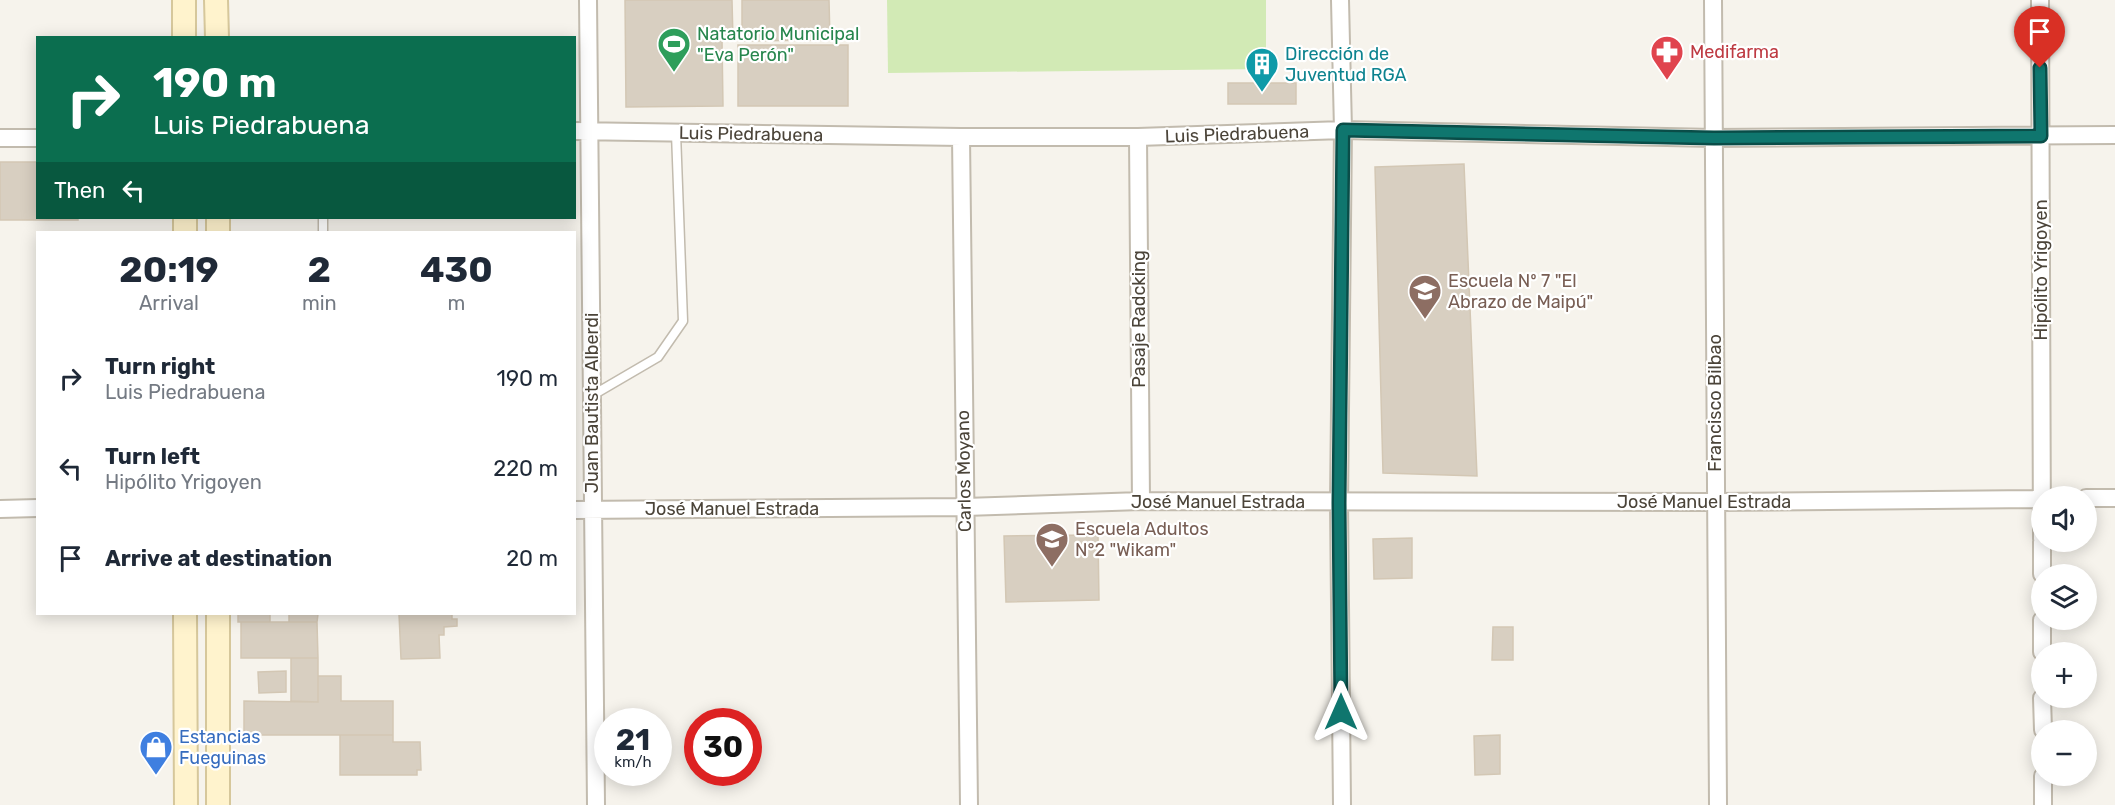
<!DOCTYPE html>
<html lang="en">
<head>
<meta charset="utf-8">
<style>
  :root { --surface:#fff; --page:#f6f6f7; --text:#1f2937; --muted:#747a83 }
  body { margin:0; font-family:Rubik,sans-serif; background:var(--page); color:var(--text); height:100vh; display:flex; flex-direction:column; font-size:22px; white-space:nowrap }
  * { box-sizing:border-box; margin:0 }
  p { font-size:20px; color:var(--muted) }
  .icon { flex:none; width:33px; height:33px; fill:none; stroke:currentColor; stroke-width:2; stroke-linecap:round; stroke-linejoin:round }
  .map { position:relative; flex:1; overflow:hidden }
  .side { position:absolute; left:36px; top:231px; width:540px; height:384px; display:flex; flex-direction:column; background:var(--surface); border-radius:0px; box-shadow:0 3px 15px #0003 }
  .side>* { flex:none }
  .banner { position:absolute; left:36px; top:36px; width:540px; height:183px; border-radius:0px; box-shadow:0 3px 15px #0003; background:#0b6e4f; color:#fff; overflow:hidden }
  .fabs { position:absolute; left:2031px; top:486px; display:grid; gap:12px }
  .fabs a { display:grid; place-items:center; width:66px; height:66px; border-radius:50%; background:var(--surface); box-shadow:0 3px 15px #0003; font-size:30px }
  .speed { position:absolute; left:594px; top:708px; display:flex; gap:12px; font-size:30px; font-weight:700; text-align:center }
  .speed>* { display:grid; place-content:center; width:78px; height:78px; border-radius:50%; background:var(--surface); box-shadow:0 3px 15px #0003; line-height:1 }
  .speed small { font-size:15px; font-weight:400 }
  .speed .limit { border:9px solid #d22; background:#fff; color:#111 }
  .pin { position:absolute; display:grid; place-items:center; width:51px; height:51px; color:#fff; margin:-62px -26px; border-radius:50% 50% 50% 0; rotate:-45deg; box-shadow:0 0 6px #0007 }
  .pin .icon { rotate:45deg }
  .me { position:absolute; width:66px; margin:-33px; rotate:0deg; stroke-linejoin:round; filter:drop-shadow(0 0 4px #0008) }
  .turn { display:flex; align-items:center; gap:21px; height:126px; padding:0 18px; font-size:27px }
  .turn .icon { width:78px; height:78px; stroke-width:2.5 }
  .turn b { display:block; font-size:42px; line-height:51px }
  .then { display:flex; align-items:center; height:57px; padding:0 18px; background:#0003; gap:12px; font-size:22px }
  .eta { display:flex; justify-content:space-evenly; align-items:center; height:102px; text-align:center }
  .eta b { font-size:36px; font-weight:700; line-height:42px }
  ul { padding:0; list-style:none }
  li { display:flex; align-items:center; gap:18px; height:90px; padding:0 18px }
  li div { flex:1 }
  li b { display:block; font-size:22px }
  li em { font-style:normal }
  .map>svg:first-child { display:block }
  .green { fill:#d2eab5 }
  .building { fill:#d8cfc1; stroke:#d3c7b4; stroke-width:1.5 }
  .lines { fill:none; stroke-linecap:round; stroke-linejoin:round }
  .lane-casing { stroke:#c2bbae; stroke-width:11 }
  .street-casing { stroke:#c2bbae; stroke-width:20 }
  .secondary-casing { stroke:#d6c79b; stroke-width:26 }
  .lane { stroke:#fff; stroke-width:8 }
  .street { stroke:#fff; stroke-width:16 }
  .secondary { stroke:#fff3cd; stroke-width:22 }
  .route-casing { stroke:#0a4d48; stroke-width:15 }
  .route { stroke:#0f766e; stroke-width:10 }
  .labels { text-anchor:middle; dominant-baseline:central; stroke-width:4.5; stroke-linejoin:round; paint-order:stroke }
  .leisure-label { font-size:18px; fill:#27864d; stroke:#fff; text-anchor:start }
  .health-label { font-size:18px; fill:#be3a42; stroke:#fff; text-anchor:start }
  .culture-label { font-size:18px; fill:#0d838f; stroke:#fff; text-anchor:start }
  .street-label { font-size:18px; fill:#4b4439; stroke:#fff }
  .education-label { font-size:18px; fill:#785e54; stroke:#fff; text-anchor:start }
  .shop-label { font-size:18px; fill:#366cbe; stroke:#fff; text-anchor:start }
</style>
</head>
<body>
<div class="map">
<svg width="2115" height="805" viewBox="0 0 2115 805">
  <rect width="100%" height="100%" fill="#f6f3ec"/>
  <path class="green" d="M887,0h379v69l-378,4z"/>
  <path class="building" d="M625,0h107l1,40h-11l1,66 -97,1z
    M742,0h87l1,40 -88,1z
    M738,45h110v61h-110z
    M1228,83h68v21h-68z
    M0,162h38v56h40v2h-78z
    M1464,164l13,312 -94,-3 -8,-306z
    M1098,535l1,65 -93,2 -2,-66z
    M1412,538v40l-38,1 -1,-40z
    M238,614h32v8h-32z
    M289,614h29l-1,8h-28z
    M399,614h53v5h5v7l-13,1v8h-5l1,23 -39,1z
    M241,622h76l1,36h-77z
    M1493,627h20v33h-21z
    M291,658h27v44l-27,-1z
    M286,671v21l-27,1 -1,-21z
    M318,676h23v25h52v34h-149v-34l74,1z
    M340,735h53v7h27l1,28h-4v5h-77z
    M1500,735v39l-25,1 -1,-39z"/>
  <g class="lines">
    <g class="lane-casing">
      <path id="lane" d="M323,218v14
        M593,395l65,-38 25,-36 -7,-188"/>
    </g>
    <g class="street-casing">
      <path id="street" d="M588,0l8,805
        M1340,0l3,130 -4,373 3,302
        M1713,0l5,805
        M2040,0l2,539
        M574,131l387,6h177l205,-7 371,8 401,-3
        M961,137l8,668
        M1138,137l3,364
        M0,138h38
        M2086,498h29
        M0,509l38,-1
        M574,510l391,-3 176,-6 575,1 326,-3
        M2042,542v32
        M2042,620v32
        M2042,698l1,32
        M2043,776v29"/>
    </g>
    <g class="secondary-casing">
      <path id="secondary" d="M184,0v38
        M216,0l1,38
        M218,218v14
        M185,232v-14
        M185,614l1,191
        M218,805v-191"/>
    </g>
    <use href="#lane" class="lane"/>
    <use href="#street" class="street"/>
    <use href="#secondary" class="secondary"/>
  </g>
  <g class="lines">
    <g class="route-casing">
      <path id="route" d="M1341,712l-2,-209 4,-373 371,8 327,-2 -1,-68"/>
    </g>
    <use href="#route" class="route"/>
  </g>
  <defs>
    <g id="stadium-pin" transform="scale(1.725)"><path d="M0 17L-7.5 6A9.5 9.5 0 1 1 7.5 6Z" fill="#2e9e5b" stroke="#fff"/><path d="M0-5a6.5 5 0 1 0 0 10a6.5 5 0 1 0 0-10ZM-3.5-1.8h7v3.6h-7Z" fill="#fff"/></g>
    <g id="pharmacy-pin" transform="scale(1.725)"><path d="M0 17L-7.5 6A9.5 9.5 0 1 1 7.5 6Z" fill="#e0444e" stroke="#fff"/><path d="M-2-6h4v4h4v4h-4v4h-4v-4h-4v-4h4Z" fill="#fff"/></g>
    <g id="building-pin" transform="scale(1.725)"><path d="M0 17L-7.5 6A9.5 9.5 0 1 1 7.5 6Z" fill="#0f9aa8" stroke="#fff"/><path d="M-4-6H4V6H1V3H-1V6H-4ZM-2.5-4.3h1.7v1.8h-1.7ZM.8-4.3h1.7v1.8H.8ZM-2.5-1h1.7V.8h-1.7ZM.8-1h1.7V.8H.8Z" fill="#fff"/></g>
    <g id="school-pin" transform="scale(1.725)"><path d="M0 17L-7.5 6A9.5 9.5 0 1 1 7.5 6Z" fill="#8d6e63" stroke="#fff"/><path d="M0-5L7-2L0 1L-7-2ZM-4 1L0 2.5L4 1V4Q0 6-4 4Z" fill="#fff"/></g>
    <g id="shop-pin" transform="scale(1.725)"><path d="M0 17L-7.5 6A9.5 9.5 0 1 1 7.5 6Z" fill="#3f7fe0" stroke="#fff"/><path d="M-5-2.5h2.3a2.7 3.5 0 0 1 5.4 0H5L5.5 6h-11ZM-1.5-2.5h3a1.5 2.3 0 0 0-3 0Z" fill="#fff"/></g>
  </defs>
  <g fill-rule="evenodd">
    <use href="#stadium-pin" x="674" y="44"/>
    <use href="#pharmacy-pin" x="1667" y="52"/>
    <use href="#building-pin" x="1262" y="64"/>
    <use href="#school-pin" x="1425" y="291"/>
    <use href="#school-pin" x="1052" y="539"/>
    <use href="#shop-pin" x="156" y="747"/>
  </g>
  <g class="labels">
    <g class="leisure-label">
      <text x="697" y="34">Natatorio Municipal<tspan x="697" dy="21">"Eva Perón"</tspan></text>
    </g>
    <g class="health-label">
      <text x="1690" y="52">Medifarma</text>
    </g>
    <g class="culture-label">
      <text x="1285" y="54">Dirección de<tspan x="1285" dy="21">Juventud RGA</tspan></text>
    </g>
    <g class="street-label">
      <text transform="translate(751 134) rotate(1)">Luis Piedrabuena</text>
      <text transform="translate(1237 134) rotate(-2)">Luis Piedrabuena</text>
      <text transform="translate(2041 270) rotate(-90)">Hipólito Yrigoyen</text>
      <text transform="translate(1139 319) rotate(-90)">Pasaje Radcking</text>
      <text transform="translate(592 403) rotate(-90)">Juan Bautista Alberdi</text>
      <text transform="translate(1715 403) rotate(-90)">Francisco Bilbao</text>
      <text transform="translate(964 471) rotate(-91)">Carlos Moyano</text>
      <text x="1218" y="502">José Manuel Estrada</text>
      <text x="1704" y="502">José Manuel Estrada</text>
      <text x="732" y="509">José Manuel Estrada</text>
    </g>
    <g class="education-label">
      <text x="1448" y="281">Escuela Nº 7 "El<tspan x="1448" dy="21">Abrazo de Maipú"</tspan></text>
      <text x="1075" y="529">Escuela Adultos<tspan x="1075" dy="21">N°2 "Wikam"</tspan></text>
    </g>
    <g class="shop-label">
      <text x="179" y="737">Estancias<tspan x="179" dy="21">Fueguinas</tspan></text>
    </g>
  </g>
</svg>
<div class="fabs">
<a><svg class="icon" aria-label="sound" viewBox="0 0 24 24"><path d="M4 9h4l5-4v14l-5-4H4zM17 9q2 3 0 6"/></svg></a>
<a><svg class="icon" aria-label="layers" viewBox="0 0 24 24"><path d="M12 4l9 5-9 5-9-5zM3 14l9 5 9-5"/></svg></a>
<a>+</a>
<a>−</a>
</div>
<div class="speed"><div>21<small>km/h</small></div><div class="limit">30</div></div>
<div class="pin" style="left:2040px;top:68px;background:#d93025"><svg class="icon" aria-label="arrive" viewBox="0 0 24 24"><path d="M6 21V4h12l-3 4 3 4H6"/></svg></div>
<svg class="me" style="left:1341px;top:712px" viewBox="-20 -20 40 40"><path d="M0-17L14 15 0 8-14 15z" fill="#0f766e" stroke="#fff" stroke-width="4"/></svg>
<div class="banner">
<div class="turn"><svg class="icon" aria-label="right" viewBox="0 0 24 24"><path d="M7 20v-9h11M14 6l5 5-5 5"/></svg><div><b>190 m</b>Luis Piedrabuena</div></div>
<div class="then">Then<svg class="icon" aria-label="left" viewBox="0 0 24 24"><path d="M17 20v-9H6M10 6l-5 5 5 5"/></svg></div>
</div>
<section class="side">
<div class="eta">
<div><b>20:19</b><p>Arrival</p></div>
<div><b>2</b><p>min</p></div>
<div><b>430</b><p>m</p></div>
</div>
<ul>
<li><svg class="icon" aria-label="right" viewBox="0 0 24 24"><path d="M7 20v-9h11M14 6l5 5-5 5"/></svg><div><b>Turn right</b><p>Luis Piedrabuena</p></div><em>190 m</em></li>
<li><svg class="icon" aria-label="left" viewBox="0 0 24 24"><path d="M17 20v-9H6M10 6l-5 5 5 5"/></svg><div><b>Turn left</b><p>Hipólito Yrigoyen</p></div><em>220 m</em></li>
<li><svg class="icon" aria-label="arrive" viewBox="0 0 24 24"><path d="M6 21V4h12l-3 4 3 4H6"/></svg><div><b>Arrive at destination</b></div><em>20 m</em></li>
</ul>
</section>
</div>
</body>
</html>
